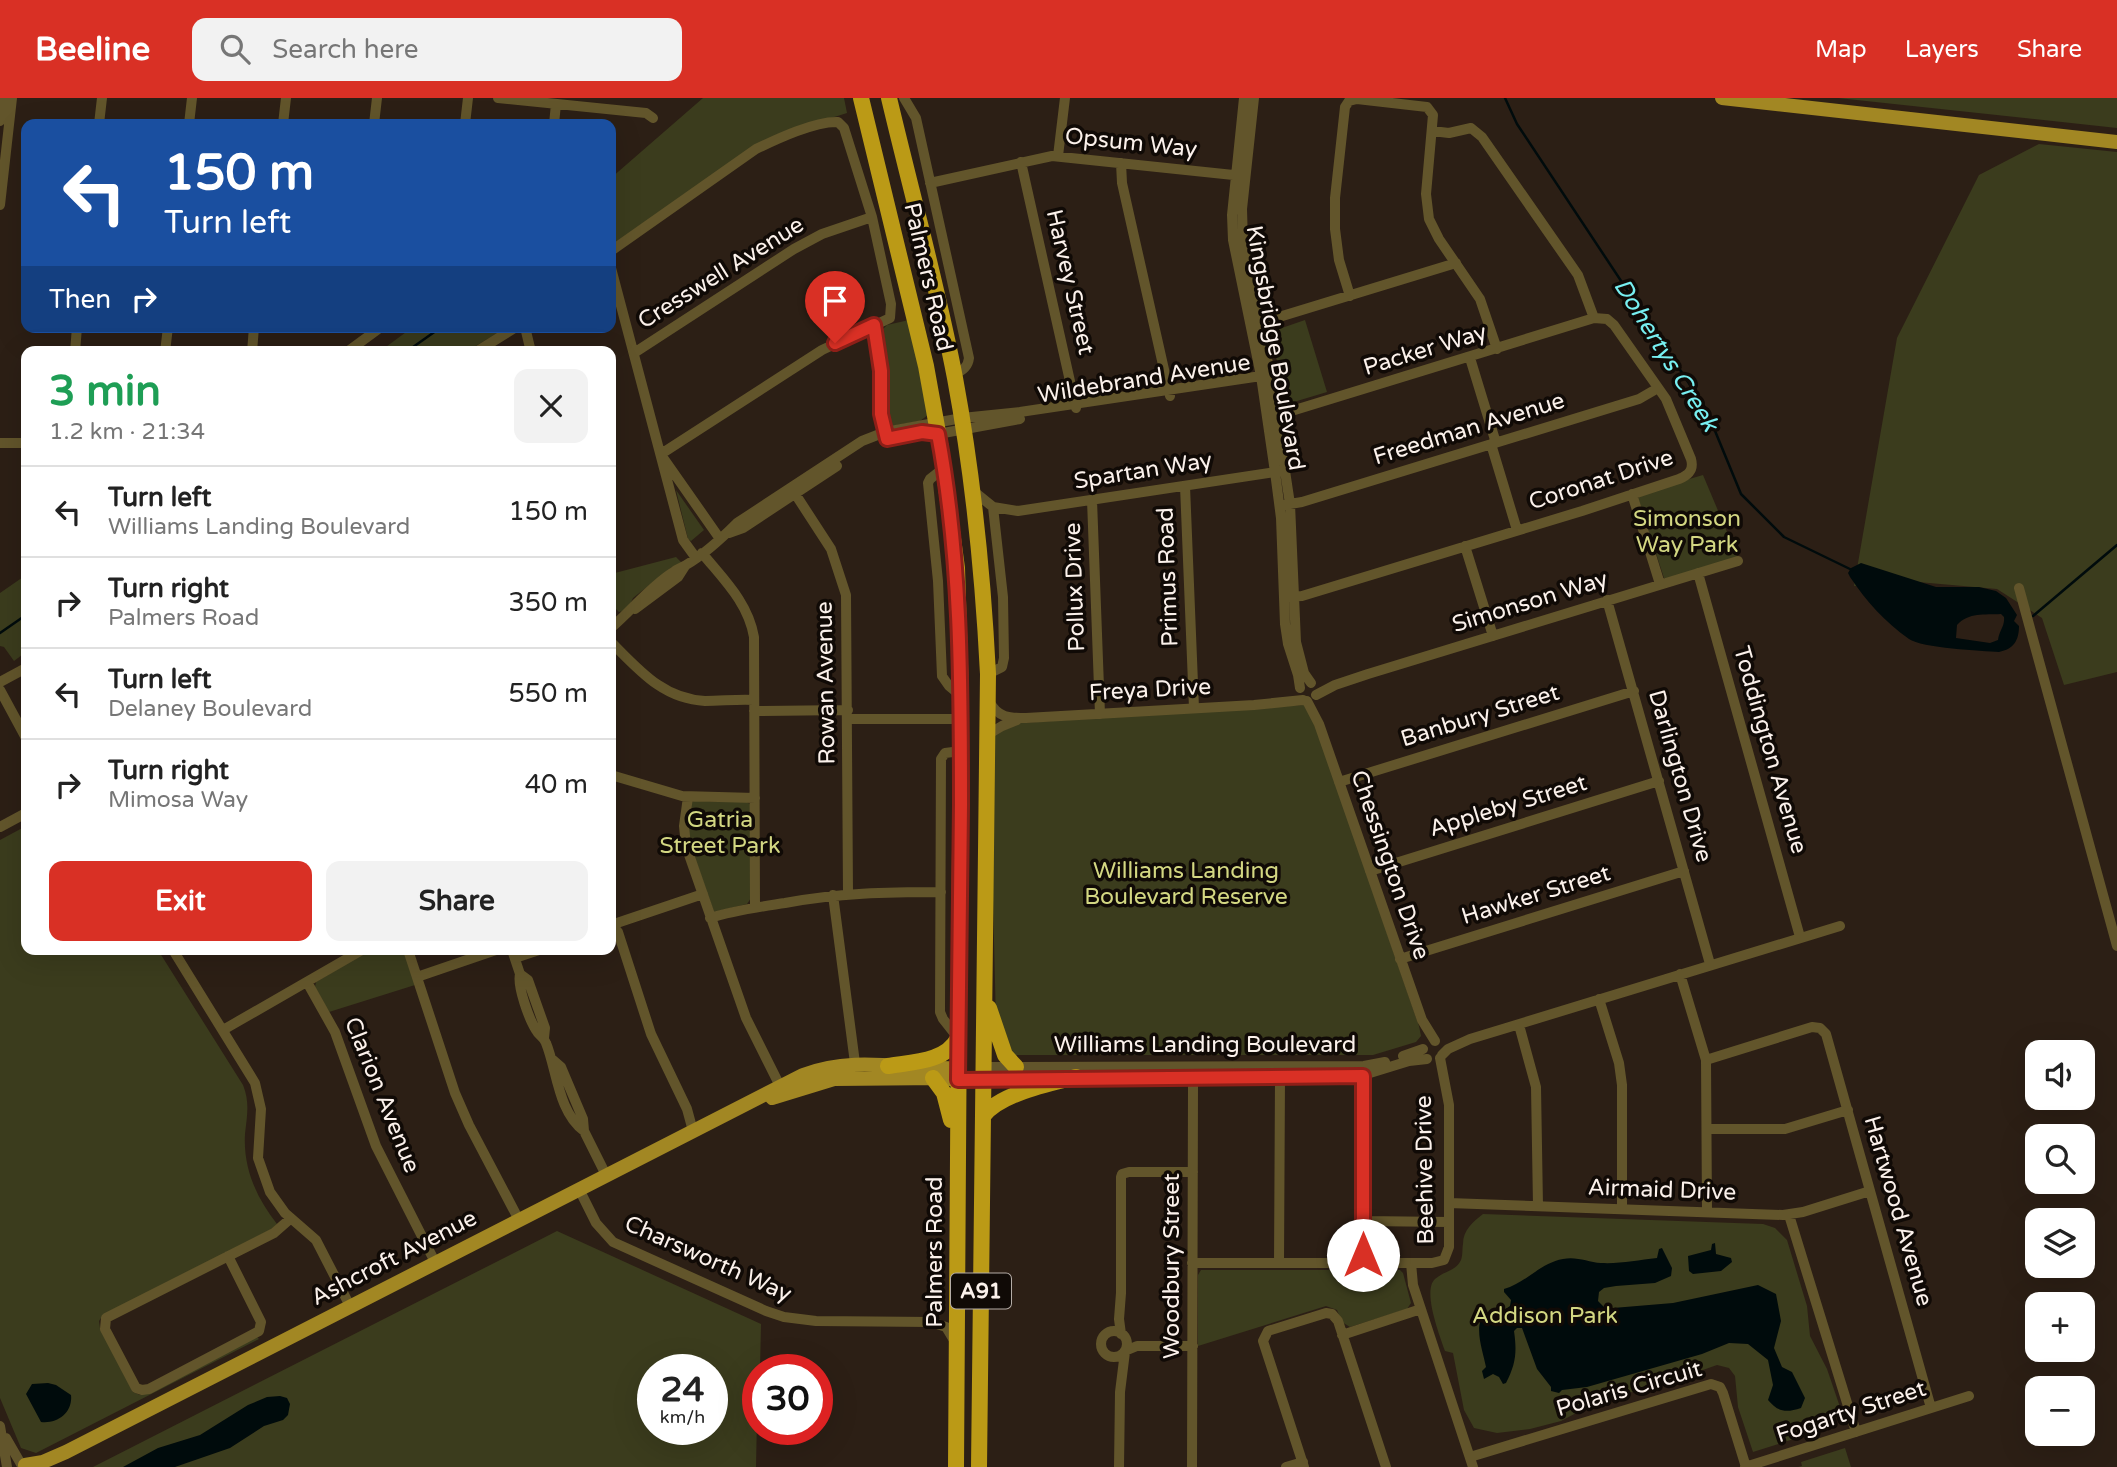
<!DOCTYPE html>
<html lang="en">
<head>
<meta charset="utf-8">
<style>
  :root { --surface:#fff; --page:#f2f2f2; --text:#222; --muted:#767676; --line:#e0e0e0; --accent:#d93025 }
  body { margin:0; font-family:"Varela Round",sans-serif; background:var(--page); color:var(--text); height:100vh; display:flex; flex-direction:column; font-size:26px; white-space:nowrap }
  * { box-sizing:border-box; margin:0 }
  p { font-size:23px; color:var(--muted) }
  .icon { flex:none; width:38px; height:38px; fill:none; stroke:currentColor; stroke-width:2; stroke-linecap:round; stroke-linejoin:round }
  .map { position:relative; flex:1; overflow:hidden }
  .side { position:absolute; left:21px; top:248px; width:595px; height:609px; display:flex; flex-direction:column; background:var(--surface); border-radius:14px; box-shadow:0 7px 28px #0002 }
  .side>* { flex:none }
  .hud { position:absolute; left:21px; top:21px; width:595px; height:214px; border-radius:14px; box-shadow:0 7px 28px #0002; background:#1a4fa0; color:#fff; overflow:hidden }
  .buttons { position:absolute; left:2025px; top:942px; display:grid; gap:14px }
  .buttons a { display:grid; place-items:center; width:70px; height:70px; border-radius:14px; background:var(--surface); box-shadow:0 7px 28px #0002; font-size:35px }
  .speed { position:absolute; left:637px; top:1256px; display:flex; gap:14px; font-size:35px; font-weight:700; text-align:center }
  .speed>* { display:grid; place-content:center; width:91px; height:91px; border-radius:50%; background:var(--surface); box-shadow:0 7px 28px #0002; line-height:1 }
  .speed small { font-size:18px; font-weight:400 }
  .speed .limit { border:10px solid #d22; background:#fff; color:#111 }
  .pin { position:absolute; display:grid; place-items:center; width:60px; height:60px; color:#fff; margin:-72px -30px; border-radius:50% 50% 50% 0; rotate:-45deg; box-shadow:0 0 7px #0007 }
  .pin .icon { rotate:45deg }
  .me { position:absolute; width:77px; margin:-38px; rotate:0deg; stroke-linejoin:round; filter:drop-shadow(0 0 5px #0008) }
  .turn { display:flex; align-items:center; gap:24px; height:147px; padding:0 28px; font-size:32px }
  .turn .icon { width:91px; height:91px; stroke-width:2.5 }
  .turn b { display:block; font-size:49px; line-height:60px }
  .then { display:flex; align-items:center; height:66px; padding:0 28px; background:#0003; gap:14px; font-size:26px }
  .round { display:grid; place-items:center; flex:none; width:74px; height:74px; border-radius:14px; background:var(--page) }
  .summary { display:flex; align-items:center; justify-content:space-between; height:119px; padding:0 28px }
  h1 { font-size:42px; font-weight:700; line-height:52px; color:#1e9e55 }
  .cta { display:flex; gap:14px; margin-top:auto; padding:14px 28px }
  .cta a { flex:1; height:80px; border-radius:14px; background:var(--accent); color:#fff; font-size:28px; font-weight:700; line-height:80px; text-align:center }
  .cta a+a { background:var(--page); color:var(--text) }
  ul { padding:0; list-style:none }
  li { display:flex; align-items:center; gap:21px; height:91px; padding:0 28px; border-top:2px solid var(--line) }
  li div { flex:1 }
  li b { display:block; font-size:26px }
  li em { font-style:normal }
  header { display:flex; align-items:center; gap:42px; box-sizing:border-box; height:98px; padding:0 35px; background:var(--accent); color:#fff }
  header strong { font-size:33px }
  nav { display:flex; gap:38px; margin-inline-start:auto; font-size:24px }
  .search { width:490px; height:63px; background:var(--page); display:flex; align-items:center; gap:18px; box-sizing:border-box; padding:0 24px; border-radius:14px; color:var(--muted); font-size:26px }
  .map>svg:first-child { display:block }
  .green { fill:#3b3c1d; fill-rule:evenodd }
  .water { fill:#000b0c; fill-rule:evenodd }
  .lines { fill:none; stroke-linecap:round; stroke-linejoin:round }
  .stream { stroke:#000b0c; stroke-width:2.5 }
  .minor { stroke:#62552b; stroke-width:10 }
  .major { stroke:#a28723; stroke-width:14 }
  .highway { stroke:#bb9a16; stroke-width:16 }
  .route-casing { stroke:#8d1f18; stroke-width:18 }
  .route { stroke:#d93025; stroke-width:12 }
  .labels { text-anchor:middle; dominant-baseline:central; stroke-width:7; stroke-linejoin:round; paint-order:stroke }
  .shield { fill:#100a06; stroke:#b4aca6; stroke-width:2 }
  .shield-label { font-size:21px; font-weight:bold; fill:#fbf1eb }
  .street-label { font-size:23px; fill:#fbf1eb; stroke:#100a06 }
  .park-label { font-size:23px; fill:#d3d782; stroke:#100a06 }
  .water-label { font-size:24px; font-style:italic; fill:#77eff1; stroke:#100a06 }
</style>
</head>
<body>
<header>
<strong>Beeline</strong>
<div class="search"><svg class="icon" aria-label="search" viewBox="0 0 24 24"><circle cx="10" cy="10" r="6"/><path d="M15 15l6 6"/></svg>Search here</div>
<nav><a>Map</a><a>Layers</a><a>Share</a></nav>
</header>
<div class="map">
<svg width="2117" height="1369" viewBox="0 0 2117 1369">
  <rect width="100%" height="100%" fill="#2c1f15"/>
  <path class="green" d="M703,0h141l3,15 -63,20 -173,113v-68z
    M1838,0h279v30z
    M2039,46l78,8v520l-53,13 -22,-67 -45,-29 -79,-7 -64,4 43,-248 82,-163z
    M909,222l19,95 -8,6 -29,5 -4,-5 -4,-65 2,-1 -1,-7 -3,-1v-16l6,-6z
    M1305,222l22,72 -40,12 -3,-6 1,-18 -9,-22 -5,-25 2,-2z
    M413,229h94l-41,25h-87z
    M1703,377l35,83 -70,21 -4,-1 -26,-80 7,-6z
    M676,392l28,40 -13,11 -3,-2z
    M676,459l7,7 -11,3 -39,31c-3,7 -6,13 -14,14l-8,-8v-30z
    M26,477v77l-12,9 -10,-14 -4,-1v-53z
    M1304,607l11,19 104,302 2,10 -5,6 -43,13h-362l-15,-32 -7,-287 16,-9 16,-4z
    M695,703l52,1 4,3v93l-4,6 -33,8 -27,-76 5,-34z
    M26,728v124h132l85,135c7,17 4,31 2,49 -2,34 11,63 32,90l-5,5 -169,86 -4,6 1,7 33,64 7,3 117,-58 2,2 -223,114 -15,-5 -21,-50v-558z
    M369,852h35l11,35 -86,27 -14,-25 1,-5z
    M1483,1116l280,10 12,4 12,12 20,66 3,30 17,33 13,38v4l-8,16 -79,25 -15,-45 -3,-31 -6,-8 -12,-3 -48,17 -70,19 -38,20 -31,8 -33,4 -23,-5 -10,-18 -11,-57 -8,-2c-5,-15 -23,-60 -10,-72 9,-8 21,-8 26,-19 2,-5 1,-11 2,-16 0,-14 10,-22 20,-30z
    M557,1133l204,93 -1,46h-2l-2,97h-663zM653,1272h59v60h-59z
    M1201,1172h199l3,3 8,30 -4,6 -57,18 -8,-5 -5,-12 -11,-4 -128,40v-71z
    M1845,1350l6,19h-53l4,-1 -1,-4z"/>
  <path class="water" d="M1861,465l75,24h43l17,4 10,7 11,17 -3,6 5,5c0,14 -5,23 -20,26 -17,-1 -78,-4 -90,-13 -24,-17 -43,-38 -59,-62l-2,-4 3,-5zM2001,516l3,3c1,9 -5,14 -6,23l-8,3 -34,-5 1,-13c12,-13 27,-10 44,-11z
    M1715,1145l1,11 15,4 1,4 -11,9 -28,3 -4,-3 -1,-15 23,-6 1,-6z
    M1662,1150l10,20 -1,8 -16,7 -39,3 -12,2 -5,4 -1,9 6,6 9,1 60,-5 85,-18 18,9 5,27 -7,27 8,19 10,5 13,26 -4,10c-15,5 -23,4 -33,-8l5,-15 -5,-25 -20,-16 -19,-1 -27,11 -115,33 -25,3 -3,3 -8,-2v-4l-14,-18 -15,-41h-5l-3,3c3,21 2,33 -8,52l-3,1 -4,-7 -6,-3 -9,5 -2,-8 4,-4c-4,-21 -20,-59 17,-56l7,-5 1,-6 -7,-8v-3c22,-6 36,-26 59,-30 13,-3 25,3 38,4 19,1 37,-3 56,-5l2,-9z
    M48,1285l8,2 15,10c2,17 -13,29 -30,27l-15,-28 6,-10z
    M280,1298l7,2 3,6 -2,11 -5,5 -19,6 -34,22 -55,19h-52l35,-19 42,-13 48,-30 19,-8z"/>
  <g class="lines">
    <path class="stream" d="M1505,0l12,26 189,285 35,85 43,43 68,33
      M406,254l34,-24
      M2033,518l84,-71
      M0,535l26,-18"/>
    <path class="minor" d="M498,0l138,14 10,1 7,5
      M904,0l12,20 53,240c-1,9 -6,13 -15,16
      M1244,0l-12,117 1,25 28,136 14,96 6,46 4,106 3,20 10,31 2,13
      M1254,0l-12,111 1,34 28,135 19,126 6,138 8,31 7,10
      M0,23l2,-23
      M99,26l3,-26
      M189,26l3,-26
      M283,26l3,-26
      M374,26l3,-26
      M465,26l3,-26
      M554,26l2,-20
      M1058,58l7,-58
      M1021,64l55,246
      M1121,65l1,20 48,213
      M930,85l122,-27 191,20
      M0,107l12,-107
      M611,153l145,-102c21,-10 59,-28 82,-27l6,6 28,89 19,87 -1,14 -68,32 -161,104
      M611,170l72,272 13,18
      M1350,198l-11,-36 -4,-31v-31l10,-91 4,-6 8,-2 70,8 6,8 -7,79 3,25 10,20 41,60 17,50
      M874,227l7,46v43l5,22
      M1253,227l203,-62
      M525,229l6,25
      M75,254l2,-25
      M165,254l3,-25
      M252,254l2,-25
      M347,254l34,-25
      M476,254l40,-25
      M634,255l160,-104 28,-15 50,-17
      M1470,260l26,85
      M1272,319l322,-99
      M898,338l24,-4 16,2 82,-15
      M0,345h26
      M1491,346l26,86
      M664,361l56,80
      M944,370l-14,11 -2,4 10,98 4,95 7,10 12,10
      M1185,388l9,222
      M792,391l39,60 15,46 2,298
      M972,392l21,17 10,90 1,61 -2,9 -14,7
      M1632,396l28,90
      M1092,402l8,214
      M1284,407l18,-3 337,-103 19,-11
      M993,409l25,4 264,-40
      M729,435l14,-5 94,-62
      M1465,448l28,90
      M702,455c21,26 46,49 52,84l1,269
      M1698,475l102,364
      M2019,490l98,358
      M1284,499l18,-1 280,-85 97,-32c10,-4 15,-9 12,-20l-25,-60 -52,-74 -7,-6 -13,-1 -16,-43 -96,-138 -11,-9 -22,5 -17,-2
      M1607,502l103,364
      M635,511l43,-32 7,-11
      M611,530c21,-18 37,-39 61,-55 4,-4 10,-5 14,-8 19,-11 36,-27 51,-42l125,-82 23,-9 77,-14 58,-6 241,-36 10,2
      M611,544c28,28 52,57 94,59 17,0 33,-2 49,-1
      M0,584l26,-14
      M0,592l26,48
      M1316,597l19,-10 33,-11 370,-113
      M989,603c9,17 20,17 37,17l228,-13 49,-5
      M1307,603l12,23 103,296 13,21
      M754,613l94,-1
      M848,621h113
      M987,637l15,-9 15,-6
      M611,677l71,21 73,2
      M1339,684l295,-91
      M688,699l-4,29 2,20 60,172 34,68
      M0,729l26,-14
      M1370,773l289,-90
      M833,797l22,168
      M710,820c25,-8 49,-11 75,-15 53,-10 102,-11 156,-11
      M611,826l7,8 33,102 36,75 6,22
      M611,827l92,-31
      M173,852l82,133 6,26 -3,49 12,34 15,21 31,27 34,66
      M408,852l47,143 14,32 50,95
      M512,852l8,24 8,6 17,48 -1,10
      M515,860l24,-8
      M1400,861l284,-88
      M520,876c-3,12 9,45 16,56 3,6 8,7 10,13 11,27 12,69 38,88
      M1680,876l26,86 1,152
      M417,879l79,-27
      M307,884l28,50 41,114 59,116
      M1599,901l20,64 3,22v124
      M1519,927l17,62 2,119
      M223,932l139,-80
      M958,940l-15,-19 -3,-7 1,-253 4,-6 16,-2
      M1442,957l6,-6 22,-10 370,-113
      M1403,958l20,-7
      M553,962l8,7 22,52 1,12 22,44
      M1706,962l106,-33 8,1 6,6 105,374
      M984,969l380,-1 21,-4
      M1072,979h285l52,-16 18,-2
      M984,982l65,-2
      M1707,1031h78l63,-19
      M579,1091l17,34 17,19 153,69 18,6 32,4 115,1 15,5 9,15
      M1449,1105l334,12 20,-3 67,-21
      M1789,1117l67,217
      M1363,1123l86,1
      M228,1158l33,66 -2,9 -110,58 -7,1 -6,-2 -31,-59 1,-11 168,-85 16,-14
      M1192,1165h240l12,-3 5,-13v-142l-9,-47
      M1279,1165l1,-186
      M1363,1165v-187
      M1411,1165l2,22 60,182
      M1101 1246a13 13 0 1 1 26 0a13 13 0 1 1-26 0Z
      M1121,1236l-2,-15 2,-26v-116l1,-3 7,-2h64
      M1342,1237l79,-26
      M1125,1253l12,-5h56
      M0,1328l7,41
      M6,1340l15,26
      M1470,1359l241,-73 9,3 3,6 23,74
      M1119,1369l1,-75 5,-40
      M1192,1369l1,-380 2,-16
      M1286,1369l17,-5
      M1304,1369l-41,-126 5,-10 58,-18 6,1 6,7 48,146
      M1745,1369l224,-71"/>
    <path class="major" d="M1722,0l395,44
      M772,1000l62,-19 108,-1 16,2
      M25,1367l18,-3 23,-10 737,-377c53,-20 100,-5 155,-7"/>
    <path class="highway" d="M861,0l65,268 15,83 16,119 4,128 -5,771
      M889,0c22,93 48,186 66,280 18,97 28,197 33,296l-9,793
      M989,910l16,47 11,12
      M888,968c24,-4 58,-4 70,-28
      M933,980l11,15 7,27
      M983,1018c18,-23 66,-32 93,-39"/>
  </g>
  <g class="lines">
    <g class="route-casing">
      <path id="route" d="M835,245l39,-18 7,46v43l6,25 35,-7 16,2c23,123 23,245 23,370 -1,92 -2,184 -3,276l405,-4v179"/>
    </g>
    <use href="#route" class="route"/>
  </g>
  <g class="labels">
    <rect class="shield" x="951" y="1175.5" width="60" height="35" rx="5"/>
    <g class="shield-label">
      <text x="981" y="1193">A91</text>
    </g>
    <g class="street-label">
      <text transform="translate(1131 45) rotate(6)">Opsum Way</text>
      <text transform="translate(721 175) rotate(-32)">Cresswell Avenue</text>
      <text transform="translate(928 179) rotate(77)">Palmers Road</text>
      <text transform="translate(1070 184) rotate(77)">Harvey Street</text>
      <text transform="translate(1275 250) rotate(80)">Kingsbridge Boulevard</text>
      <text transform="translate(1425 252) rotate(-17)">Packer Way</text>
      <text transform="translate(1144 281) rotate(-9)">Wildebrand Avenue</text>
      <text transform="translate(1469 331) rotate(-17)">Freedman Avenue</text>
      <text transform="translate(1143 373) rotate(-9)">Spartan Way</text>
      <text transform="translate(1601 382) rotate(-18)">Coronat Drive</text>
      <text transform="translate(1168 479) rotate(-92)">Primus Road</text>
      <text transform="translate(1075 489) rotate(-92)">Pollux Drive</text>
      <text transform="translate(1530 504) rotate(-17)">Simonson Way</text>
      <text transform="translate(826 585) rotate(-91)">Rowan Avenue</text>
      <text transform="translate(1150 592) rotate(-3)">Freya Drive</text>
      <text transform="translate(1480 618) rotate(-17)">Banbury Street</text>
      <text transform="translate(1770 652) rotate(74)">Toddington Avenue</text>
      <text transform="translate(1680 678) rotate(74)">Darlington Drive</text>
      <text transform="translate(1508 708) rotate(-17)">Appleby Street</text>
      <text transform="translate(1390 767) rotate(71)">Chessington Drive</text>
      <text transform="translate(1536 797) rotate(-17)">Hawker Street</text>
      <text x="1205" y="947">Williams Landing Boulevard</text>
      <text transform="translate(382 997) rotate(68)">Clarion Avenue</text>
      <text transform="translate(1425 1072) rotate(-91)">Beehive Drive</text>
      <text transform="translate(1662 1092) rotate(2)">Airmaid Drive</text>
      <text transform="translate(1898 1113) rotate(74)">Hartwood Avenue</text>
      <text transform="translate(935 1154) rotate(-90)">Palmers Road</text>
      <text transform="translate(394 1160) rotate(-27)">Ashcroft Avenue</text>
      <text transform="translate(708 1161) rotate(24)">Charsworth Way</text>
      <text transform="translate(1172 1168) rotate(-90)">Woodbury Street</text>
      <text transform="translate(1629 1291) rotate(-16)">Polaris Circuit</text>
      <text transform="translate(1851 1314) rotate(-18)">Fogarty Street</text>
    </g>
    <g class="park-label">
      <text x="1687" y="421">Simonson<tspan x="1687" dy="26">Way Park</tspan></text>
      <text x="720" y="722">Gatria<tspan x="720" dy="26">Street Park</tspan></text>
      <text x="1186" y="773">Williams Landing<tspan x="1186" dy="26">Boulevard Reserve</tspan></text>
      <text x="1545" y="1218">Addison Park</text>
    </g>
    <g class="water-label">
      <text transform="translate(1666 257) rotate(58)">Dohertys Creek</text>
    </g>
  </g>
</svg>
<div class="buttons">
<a><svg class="icon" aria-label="sound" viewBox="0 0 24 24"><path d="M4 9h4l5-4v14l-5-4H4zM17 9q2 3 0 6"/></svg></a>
<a><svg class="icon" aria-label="search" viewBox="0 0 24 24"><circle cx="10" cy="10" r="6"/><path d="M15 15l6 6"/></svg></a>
<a><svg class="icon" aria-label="layers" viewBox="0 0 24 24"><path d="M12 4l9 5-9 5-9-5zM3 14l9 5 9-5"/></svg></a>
<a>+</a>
<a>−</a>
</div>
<div class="speed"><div>24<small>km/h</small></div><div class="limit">30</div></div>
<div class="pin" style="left:835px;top:245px;background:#d93025"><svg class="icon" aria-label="arrive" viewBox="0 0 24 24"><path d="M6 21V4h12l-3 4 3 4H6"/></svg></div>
<svg class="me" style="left:1363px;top:1157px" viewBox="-20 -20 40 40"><circle r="19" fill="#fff"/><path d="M0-13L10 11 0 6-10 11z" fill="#d93025"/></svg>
<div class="hud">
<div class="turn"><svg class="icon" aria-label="left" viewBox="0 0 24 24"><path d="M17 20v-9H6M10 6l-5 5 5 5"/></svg><div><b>150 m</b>Turn left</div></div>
<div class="then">Then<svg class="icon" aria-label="right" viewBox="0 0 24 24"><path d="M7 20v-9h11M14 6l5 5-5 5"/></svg></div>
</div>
<section class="side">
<div class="summary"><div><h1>3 min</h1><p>1.2 km · 21:34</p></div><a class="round"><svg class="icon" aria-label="close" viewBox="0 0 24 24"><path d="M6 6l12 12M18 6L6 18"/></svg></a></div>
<ul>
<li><svg class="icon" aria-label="left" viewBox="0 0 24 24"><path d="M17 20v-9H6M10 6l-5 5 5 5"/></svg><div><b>Turn left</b><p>Williams Landing Boulevard</p></div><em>150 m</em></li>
<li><svg class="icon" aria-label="right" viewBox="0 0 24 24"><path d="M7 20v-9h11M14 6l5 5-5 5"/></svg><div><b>Turn right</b><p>Palmers Road</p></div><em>350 m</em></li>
<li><svg class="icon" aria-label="left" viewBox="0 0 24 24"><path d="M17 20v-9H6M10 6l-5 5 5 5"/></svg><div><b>Turn left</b><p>Delaney Boulevard</p></div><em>550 m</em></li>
<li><svg class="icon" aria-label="right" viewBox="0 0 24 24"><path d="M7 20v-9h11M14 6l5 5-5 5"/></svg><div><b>Turn right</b><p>Mimosa Way</p></div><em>40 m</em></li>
</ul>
<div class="cta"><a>Exit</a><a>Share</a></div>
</section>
</div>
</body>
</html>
